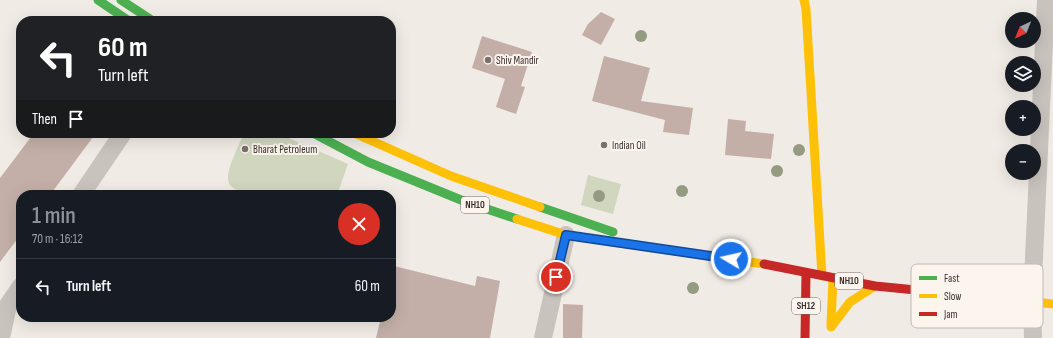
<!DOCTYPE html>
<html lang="en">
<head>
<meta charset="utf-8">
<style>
  :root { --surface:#171b24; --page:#20242c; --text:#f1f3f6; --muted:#9ea1a6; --line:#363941; --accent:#8c9099 }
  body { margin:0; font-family:"Sofia Sans Condensed",sans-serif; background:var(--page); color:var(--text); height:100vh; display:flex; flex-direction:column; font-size:15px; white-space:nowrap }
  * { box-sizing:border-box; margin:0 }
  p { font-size:13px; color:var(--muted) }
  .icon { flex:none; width:22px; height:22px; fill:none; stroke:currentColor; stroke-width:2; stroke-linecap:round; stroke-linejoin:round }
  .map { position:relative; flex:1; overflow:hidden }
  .sheet { position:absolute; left:16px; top:190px; width:380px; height:132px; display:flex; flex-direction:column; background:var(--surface); border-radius:16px; box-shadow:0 4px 16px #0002 }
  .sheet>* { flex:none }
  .top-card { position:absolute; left:16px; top:16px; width:380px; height:122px; border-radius:16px; box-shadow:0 4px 16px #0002; background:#202124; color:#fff; overflow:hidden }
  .needle { width:26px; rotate:223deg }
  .fabs { position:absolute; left:1005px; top:12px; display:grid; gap:8px }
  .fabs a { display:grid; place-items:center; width:36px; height:36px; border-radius:50%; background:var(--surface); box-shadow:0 4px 16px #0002; font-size:20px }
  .pin { position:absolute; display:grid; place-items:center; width:34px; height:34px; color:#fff; margin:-17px; border:2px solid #fff; border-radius:50%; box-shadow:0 1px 4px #0007 }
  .me { position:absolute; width:44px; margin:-22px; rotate:279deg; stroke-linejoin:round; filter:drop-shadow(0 0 3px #0008) }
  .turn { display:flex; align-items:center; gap:14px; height:84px; padding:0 16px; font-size:18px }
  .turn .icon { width:52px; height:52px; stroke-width:2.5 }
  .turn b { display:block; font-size:28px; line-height:34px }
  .then { display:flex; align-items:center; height:38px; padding:0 16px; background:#0003; gap:8px; font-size:15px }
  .round { display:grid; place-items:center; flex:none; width:42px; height:42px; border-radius:21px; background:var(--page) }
  .overview { display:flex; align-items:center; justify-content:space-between; height:68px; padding:0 16px }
  h1 { font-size:24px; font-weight:600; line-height:30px; color:var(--accent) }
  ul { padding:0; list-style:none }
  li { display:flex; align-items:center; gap:12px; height:56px; padding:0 16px; border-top:1px solid var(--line) }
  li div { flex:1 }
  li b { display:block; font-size:15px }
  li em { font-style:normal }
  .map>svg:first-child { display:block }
  .green { fill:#d1d6bf }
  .building { fill:#c3afa7 }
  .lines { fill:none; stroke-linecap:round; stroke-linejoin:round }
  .street { stroke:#c9c3be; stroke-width:18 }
  .fast { stroke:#4caf50; stroke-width:9 }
  .slow { stroke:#ffc107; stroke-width:9 }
  .jam { stroke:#c62828; stroke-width:9 }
  .tree { fill:#959b80 }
  .route-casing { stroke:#114b97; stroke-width:10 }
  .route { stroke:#1a73e8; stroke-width:7 }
  .poi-dot { fill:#7a716c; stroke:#fbf5ee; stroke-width:1.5 }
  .labels { text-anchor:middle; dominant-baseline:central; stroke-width:4; stroke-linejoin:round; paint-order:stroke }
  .shield { fill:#fbf5ee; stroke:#756b66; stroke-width:1 }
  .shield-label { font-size:10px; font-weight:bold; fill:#3b302b }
  .poi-label { font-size:11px; fill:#3b302b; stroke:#fbf5ee; text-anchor:start }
  .key { fill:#fbf5ee; stroke:#c1bab4; stroke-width:1 }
  .key-label { font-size:11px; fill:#3b302b }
</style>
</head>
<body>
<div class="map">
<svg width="1053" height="338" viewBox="0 0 1053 338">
  <rect width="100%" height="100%" fill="#f0ebe5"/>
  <path class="green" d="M244,133h33l71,31 -11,31h-90c-5,-3 -13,-5 -17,-10 -8,-9 10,-41 14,-52z
    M588,175l33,9 -8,30 -32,-9z"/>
  <path class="building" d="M601,12l14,7 -14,26 -19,-10 6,-11z
    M482,36l50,16 -11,34 4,1 -9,27 -20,-7 9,-28 -33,-11z
    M604,56l46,12 -9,33 52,7 -4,27 -26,-3 2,-12 -73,-19z
    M728,119l18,2 -1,10 29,3 -3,25 -46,-4z
    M34,133h62l-46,62h-29v39l-21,28v-84z
    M394,266l81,20 2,-10 23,5 -10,57h-114l5,-21h10v-38z
    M563,304l20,1 -1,33h-19z"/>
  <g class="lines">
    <path class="street" d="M81,195l42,-62
      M1,338l7,-33 13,-19
      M543,338l23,-103
      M1033,338l-1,-37 14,-301"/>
    <path class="fast" d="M98,0l31,21
      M121,0l32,21
      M313,133l55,29 98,40 51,17
      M540,207l73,25"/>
    <path class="slow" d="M804,0l2,9 16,267
      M354,133l97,43 89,31
      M517,219l49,16 198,29
      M988,297l65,7
      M831,325l2,-47
      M831,327l19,-25 25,-16"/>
    <path class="jam" d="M764,264l111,22 113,11
      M805,338l1,-65"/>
  </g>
  <g class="tree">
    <circle cx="641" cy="36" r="6"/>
    <circle cx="799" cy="150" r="6"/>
    <circle cx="777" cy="171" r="6"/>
    <circle cx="682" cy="191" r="6"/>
    <circle cx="599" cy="196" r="6"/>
    <circle cx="693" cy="288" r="6"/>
  </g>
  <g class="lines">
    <g class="route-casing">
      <path id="route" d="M556,277l10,-42 165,24"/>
    </g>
    <use href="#route" class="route"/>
  </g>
  <g class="poi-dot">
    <circle cx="488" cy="60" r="4"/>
    <circle cx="604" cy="145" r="4"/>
    <circle cx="245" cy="149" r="4"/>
  </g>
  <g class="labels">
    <g class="shield">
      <rect x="461" y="197" width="28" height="16" rx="3"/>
      <rect x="835" y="273" width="28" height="16" rx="3"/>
      <rect x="792" y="298" width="28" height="16" rx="3"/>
    </g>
    <g class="shield-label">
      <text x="475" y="205">NH10</text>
      <text x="849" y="281">NH10</text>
      <text x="806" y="306">SH12</text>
    </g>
    <g class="poi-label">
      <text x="496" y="60">Shiv Mandir</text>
      <text x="612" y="145">Indian Oil</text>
      <text x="253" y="149">Bharat Petroleum</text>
    </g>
  </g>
  <rect x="911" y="264" width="132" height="64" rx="6" class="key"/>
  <rect x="919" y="276" width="18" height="4" fill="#4caf50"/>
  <rect x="919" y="294" width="18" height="4" fill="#ffc107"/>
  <rect x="919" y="312" width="18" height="4" fill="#c62828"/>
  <g class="key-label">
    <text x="944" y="282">Fast</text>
    <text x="944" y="300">Slow</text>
    <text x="944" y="318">Jam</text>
  </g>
</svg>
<div class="fabs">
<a><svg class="needle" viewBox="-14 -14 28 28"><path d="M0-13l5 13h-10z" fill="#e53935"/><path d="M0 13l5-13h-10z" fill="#9ea1a6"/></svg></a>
<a><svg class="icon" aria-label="layers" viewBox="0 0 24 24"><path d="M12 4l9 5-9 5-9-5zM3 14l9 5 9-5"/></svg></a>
<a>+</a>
<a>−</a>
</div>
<div class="pin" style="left:556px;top:277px;background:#d93025"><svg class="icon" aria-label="arrive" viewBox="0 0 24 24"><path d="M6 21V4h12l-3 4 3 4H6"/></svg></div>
<svg class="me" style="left:731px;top:259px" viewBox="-20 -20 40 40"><circle r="17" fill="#1a73e8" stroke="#fff" stroke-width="3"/><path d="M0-11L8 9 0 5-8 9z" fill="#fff"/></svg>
<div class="top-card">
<div class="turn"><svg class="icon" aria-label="left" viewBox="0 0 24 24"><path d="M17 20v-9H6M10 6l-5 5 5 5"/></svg><div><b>60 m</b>Turn left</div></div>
<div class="then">Then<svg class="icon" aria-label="arrive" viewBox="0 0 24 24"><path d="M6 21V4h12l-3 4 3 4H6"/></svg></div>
</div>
<section class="sheet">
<div class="overview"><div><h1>1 min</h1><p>70 m · 16:12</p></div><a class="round" style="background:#d93025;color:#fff"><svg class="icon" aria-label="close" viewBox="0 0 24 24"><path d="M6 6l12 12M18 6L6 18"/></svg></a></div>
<ul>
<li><svg class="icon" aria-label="left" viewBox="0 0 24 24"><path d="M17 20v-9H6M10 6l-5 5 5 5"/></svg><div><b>Turn left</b></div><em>60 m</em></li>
</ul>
</section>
</div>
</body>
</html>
